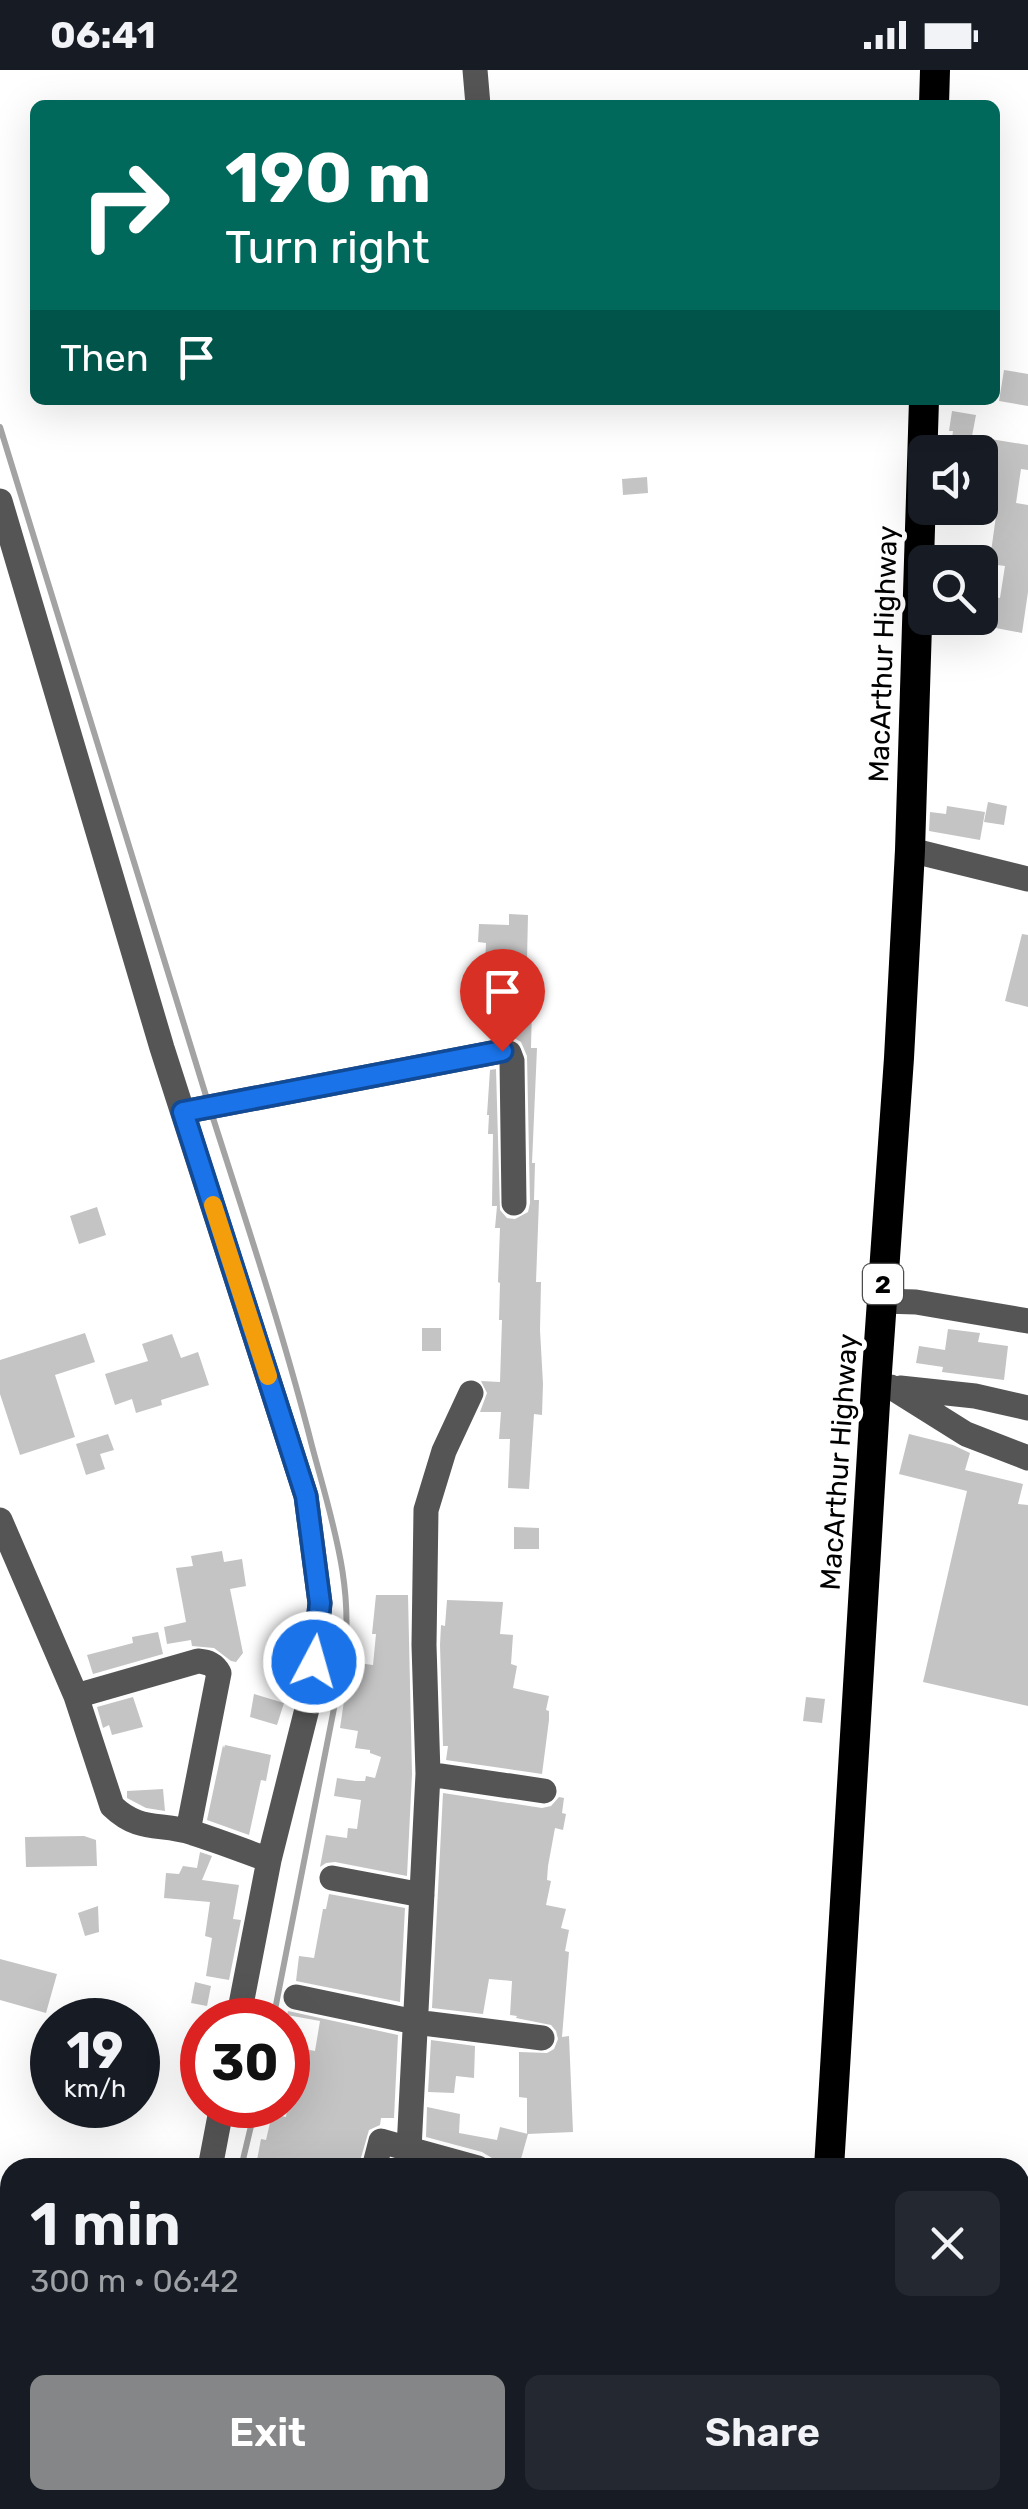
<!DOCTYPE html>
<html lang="en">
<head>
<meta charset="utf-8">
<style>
  :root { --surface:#171b24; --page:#242831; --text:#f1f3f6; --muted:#9ea1a6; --accent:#858687 }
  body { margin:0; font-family:Rubik,sans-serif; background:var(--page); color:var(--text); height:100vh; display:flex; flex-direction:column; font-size:38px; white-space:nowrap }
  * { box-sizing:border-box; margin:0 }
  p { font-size:32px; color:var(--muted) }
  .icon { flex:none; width:55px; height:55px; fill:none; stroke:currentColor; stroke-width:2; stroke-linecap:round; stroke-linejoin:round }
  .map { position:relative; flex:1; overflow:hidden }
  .side { position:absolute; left:0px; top:2088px; width:1030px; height:352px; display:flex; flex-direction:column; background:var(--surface); border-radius:30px 30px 0 0; box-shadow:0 10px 40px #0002 }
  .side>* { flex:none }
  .guide { position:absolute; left:30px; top:30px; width:970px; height:305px; border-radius:15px; box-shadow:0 10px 40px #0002; background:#00695c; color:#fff; overflow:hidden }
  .fabs { position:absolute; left:908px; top:365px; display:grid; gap:20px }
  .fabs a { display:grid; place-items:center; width:90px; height:90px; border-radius:15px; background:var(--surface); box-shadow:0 10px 40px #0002; font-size:50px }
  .speed { position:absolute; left:30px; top:1928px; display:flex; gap:20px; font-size:50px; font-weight:700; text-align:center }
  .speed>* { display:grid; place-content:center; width:130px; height:130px; border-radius:50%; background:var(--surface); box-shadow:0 10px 40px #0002; line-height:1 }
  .speed small { font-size:25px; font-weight:400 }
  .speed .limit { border:15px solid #d22; background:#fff; color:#111 }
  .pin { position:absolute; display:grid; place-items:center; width:85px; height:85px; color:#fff; margin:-102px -42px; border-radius:50% 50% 50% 0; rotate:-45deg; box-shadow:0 0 10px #0007 }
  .pin .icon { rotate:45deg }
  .me { position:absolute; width:110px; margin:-55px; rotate:6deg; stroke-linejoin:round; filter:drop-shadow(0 0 8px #0008) }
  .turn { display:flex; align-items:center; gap:35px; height:210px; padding:0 30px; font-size:45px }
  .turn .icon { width:130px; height:130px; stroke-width:2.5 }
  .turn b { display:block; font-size:70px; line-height:85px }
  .then { display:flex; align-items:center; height:95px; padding:0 30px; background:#0003; gap:20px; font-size:38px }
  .round { display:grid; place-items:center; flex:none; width:105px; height:105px; border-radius:15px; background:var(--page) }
  .summary { display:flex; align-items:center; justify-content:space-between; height:170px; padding:0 30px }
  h1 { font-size:60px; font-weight:600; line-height:75px }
  .button { display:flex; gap:20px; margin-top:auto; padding:20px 30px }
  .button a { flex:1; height:115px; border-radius:15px; background:var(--accent); color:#fff; font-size:40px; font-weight:600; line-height:115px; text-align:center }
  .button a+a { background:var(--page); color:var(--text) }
  .status { display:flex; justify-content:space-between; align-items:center; height:70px; padding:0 50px; background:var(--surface); direction:ltr }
  .status svg { height:28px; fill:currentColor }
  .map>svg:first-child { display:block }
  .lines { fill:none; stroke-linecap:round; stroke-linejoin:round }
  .stream { stroke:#a3a3a3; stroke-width:6 }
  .building { fill:#c4c4c4 }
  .minor { stroke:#555; stroke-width:25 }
  .major { stroke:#000; stroke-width:25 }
  .highway { stroke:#000; stroke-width:30 }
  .route-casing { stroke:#114b97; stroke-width:25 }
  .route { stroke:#1a73e8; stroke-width:18 }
  .slow { stroke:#f59e0b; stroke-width:18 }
  .labels { text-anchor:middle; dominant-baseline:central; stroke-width:10; stroke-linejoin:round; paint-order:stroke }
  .shield { fill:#fff; stroke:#4c4c4c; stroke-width:2.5 }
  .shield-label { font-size:25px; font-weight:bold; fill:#000 }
  .street-label { font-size:28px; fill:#000; stroke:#fff }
</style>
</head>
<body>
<div class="status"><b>06:41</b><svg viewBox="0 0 49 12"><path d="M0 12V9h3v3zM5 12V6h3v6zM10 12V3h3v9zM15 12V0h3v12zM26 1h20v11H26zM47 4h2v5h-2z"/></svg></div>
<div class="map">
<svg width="1028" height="2439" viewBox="0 0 1028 2439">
  <rect width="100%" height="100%" fill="#fff"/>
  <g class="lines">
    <path class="stream" d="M0,357l207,672
      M213,1048c35,109 71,218 99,328 20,75 45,147 30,225
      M273,1950l64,-327
      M241,2098l15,-63
      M133,2430v9"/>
  </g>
  <path class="building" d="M1004,300l24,4v32l-29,-5z
    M952,341l24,4 -4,21 56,9v25l-7,-1 -5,34 12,2v87l-6,41 -42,-8v-30l20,3 5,-32 -8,-1 1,-5 -8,-1 6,-43 -16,-3v-61h-30l3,-21h-4z
    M647,407l1,16 -25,2 -1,-16z
    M988,732l19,4 -3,19 -20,-3z
    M947,736l38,6 -5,28 -51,-9 1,-19 16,2z
    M509,844l19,1 -2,89h6l-1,44h6l-5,115h3l-1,37h5l-3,82h5l-1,48 3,54 -1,31 -8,-1 -5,75 -21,-1 2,-49h-11l2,-27h-21l7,-19 -6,-12 19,1 2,-62h-3l1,-37 -2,-1 2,-54h-5l2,-22h-5l1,-72h-5l1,-19h-2l3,-45 6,-1 4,141 7,8 8,1 13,-7 2,-9 -3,-147 -6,-14 -7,-4 -14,-3 -12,2 3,-49h-7l2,-45 -8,-1 1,-18 30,1z
    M1022,864l6,1v72l-23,-6z
    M97,1137l9,28 -27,9 -9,-28z
    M422,1258h19v23h-19z
    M948,1259l32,4 -2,9 30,4 -4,34 -62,-8 1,-5 -27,-4 3,-17 26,4z
    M85,1263l10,29 -40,13 20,62 -55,18 -20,-61v-34z
    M172,1264l9,24 17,-6 11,33 -48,15 1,5 -26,8 -4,-14 -17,6 -10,-31 43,-13 -6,-17z
    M108,1364l6,16 -14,4 5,15 -19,6 -10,-31z
    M909,1364l44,11 17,8 -5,17 58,14 -5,20 10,1v201l-105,-24 44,-191 -68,-17z
    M514,1457l25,1v21h-25z
    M222,1481l2,11 18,-3 4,27 -16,3 13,64 -7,9 -5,-1 -17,-13 -22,-2 -1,-6 -24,4 -3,-17 22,-5 -10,-54 17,-2 -2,-10z
    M376,1525h32l4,179 -5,102 -72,-14 -9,1 -6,4 6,-32 21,3 1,-10 9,1 4,-29 -27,-4 3,-18 19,3h9l1,-5 9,2 6,-21 -11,-4v-3l-15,-2 3,-17 -18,-3 4,-27 -17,-4 3,-35 27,5 1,-4 15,2 3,-31h-4z
    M447,1530l56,2 -3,32 13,1 -2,29 6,2 -4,22 36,8 -3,14 3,1v9l-7,54 -96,-14 2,-14h-5l-3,-101 1,-20 4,1z
    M158,1562l5,22 -70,20 -6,-19 46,-12 -1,-6z
    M254,1624l30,9 -7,22 -27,-8z
    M133,1627l10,30 -31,8 -3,-10 -6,3 -6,-21z
    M806,1627l19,2 -3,24 -19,-2z
    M223,1675l1,3 1,-3 46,10 -5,26 -5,-1 -12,55 -42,-15z
    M163,1719l2,22 -19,-3 -19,-10v-7z
    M443,1723l99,15 9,-2 8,-9 5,1 -2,15 4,1 -3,16 -8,-2 -7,38 -1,14 4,1 -5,24 20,4 -5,19 8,2 -4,21 4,1 -7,85 7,-1 4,96 -46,2v-36l-8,-1v-45l28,1 7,-4 4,-10 -2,-8 -5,-6 -35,-7 1,-2 -7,-1 2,-34 -23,-2 -6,35 -51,-6z
    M84,1766l12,4 1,26 -71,1 -1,-30z
    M200,1782l12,4 -10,24 37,5 -6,34 8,1 -12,60 -23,-4 6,-38 -7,-2 5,-34 -46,-4 2,-25 13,1 4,-8 14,2z
    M329,1824l76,14 -5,94 -104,-21 3,-25 15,2 9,-49h3z
    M98,1836l1,26 -14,4 -7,-23z
    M0,1889l57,15 -11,39 -46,-13z
    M195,1912l16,4 -4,20 -16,-3z
    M288,1941l110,24 -4,83h-13l-1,7 -11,5 -11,38h-82v-3l-19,-5 4,-21 5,1 6,-26 14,3 9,-70 20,4 5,-30 -33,-6z
    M431,1970l44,6 -1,32 -18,-2 -2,17 -26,-1z
    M427,2037l33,7 -1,19 38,7 3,-13 28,7 -9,32 -27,-8 -10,-6 -56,-15z"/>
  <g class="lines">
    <path class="minor" d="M475,0l3,35
      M0,431l162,547 144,448 14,107 -9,90 -42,167 -31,160
      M910,780l118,29
      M183,1042l319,-61 7,2 3,8 2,142
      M882,1231l34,1 112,19
      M891,1317l75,47 62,24
      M900,1318l75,8 53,12
      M471,1323l-27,58 -18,59 -2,135 4,129 -19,375 69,19
      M0,1450l76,176 36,110c28,27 48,16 81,27 26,8 51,18 76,27
      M76,1626l122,-35c10,1 16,3 21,12l-31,158
      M428,1704l116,17
      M332,1808l90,17
      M296,1927l119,25 127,16
      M210,2098l12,-63
      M374,2098l7,-27 28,8
      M1020,2261l8,3
      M0,2359l10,2
      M111,2430v9
      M51,2439l2,-9
      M239,2439l1,-9"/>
    <path class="major" d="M0,2297l10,4
      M362,2430l23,9"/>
    <path class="highway" d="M934,35l1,-35
      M829,2098l47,-782 23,-328 11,-208 14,-450
      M812,2430v9"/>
  </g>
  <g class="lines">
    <g class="route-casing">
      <path id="route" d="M314,1592l6,-59 -14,-107 -123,-384 319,-61"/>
    </g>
    <use href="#route" class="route"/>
    <path class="slow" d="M213,1135l55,171"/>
  </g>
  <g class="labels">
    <rect class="shield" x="863" y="1194" width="40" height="40" rx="8"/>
    <g class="shield-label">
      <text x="883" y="1214">2</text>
    </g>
    <g class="street-label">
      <text transform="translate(883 584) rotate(-88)">MacArthur Highway</text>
      <text transform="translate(839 1392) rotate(-86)">MacArthur Highway</text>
    </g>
  </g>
</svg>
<div class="fabs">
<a><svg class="icon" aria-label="sound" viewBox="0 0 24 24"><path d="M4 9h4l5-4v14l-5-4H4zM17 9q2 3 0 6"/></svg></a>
<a><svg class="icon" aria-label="search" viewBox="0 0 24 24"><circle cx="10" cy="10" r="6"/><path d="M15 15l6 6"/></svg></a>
</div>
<div class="speed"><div>19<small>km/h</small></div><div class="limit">30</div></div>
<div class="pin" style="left:502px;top:981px;background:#d93025"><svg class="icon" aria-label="arrive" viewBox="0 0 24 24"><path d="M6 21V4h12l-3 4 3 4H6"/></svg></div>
<svg class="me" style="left:314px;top:1592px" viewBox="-20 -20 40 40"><circle r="17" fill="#1a73e8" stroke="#fff" stroke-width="3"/><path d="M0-11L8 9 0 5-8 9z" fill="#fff"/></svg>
<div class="guide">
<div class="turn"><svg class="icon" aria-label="right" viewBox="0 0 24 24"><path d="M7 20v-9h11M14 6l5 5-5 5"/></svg><div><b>190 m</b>Turn right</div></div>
<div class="then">Then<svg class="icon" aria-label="arrive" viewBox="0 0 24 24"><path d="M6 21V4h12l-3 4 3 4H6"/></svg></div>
</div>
<section class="side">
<div class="summary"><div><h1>1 min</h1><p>300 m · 06:42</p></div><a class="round"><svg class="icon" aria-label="close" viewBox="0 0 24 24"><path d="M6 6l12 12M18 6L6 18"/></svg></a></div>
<div class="button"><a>Exit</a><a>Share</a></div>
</section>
</div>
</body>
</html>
